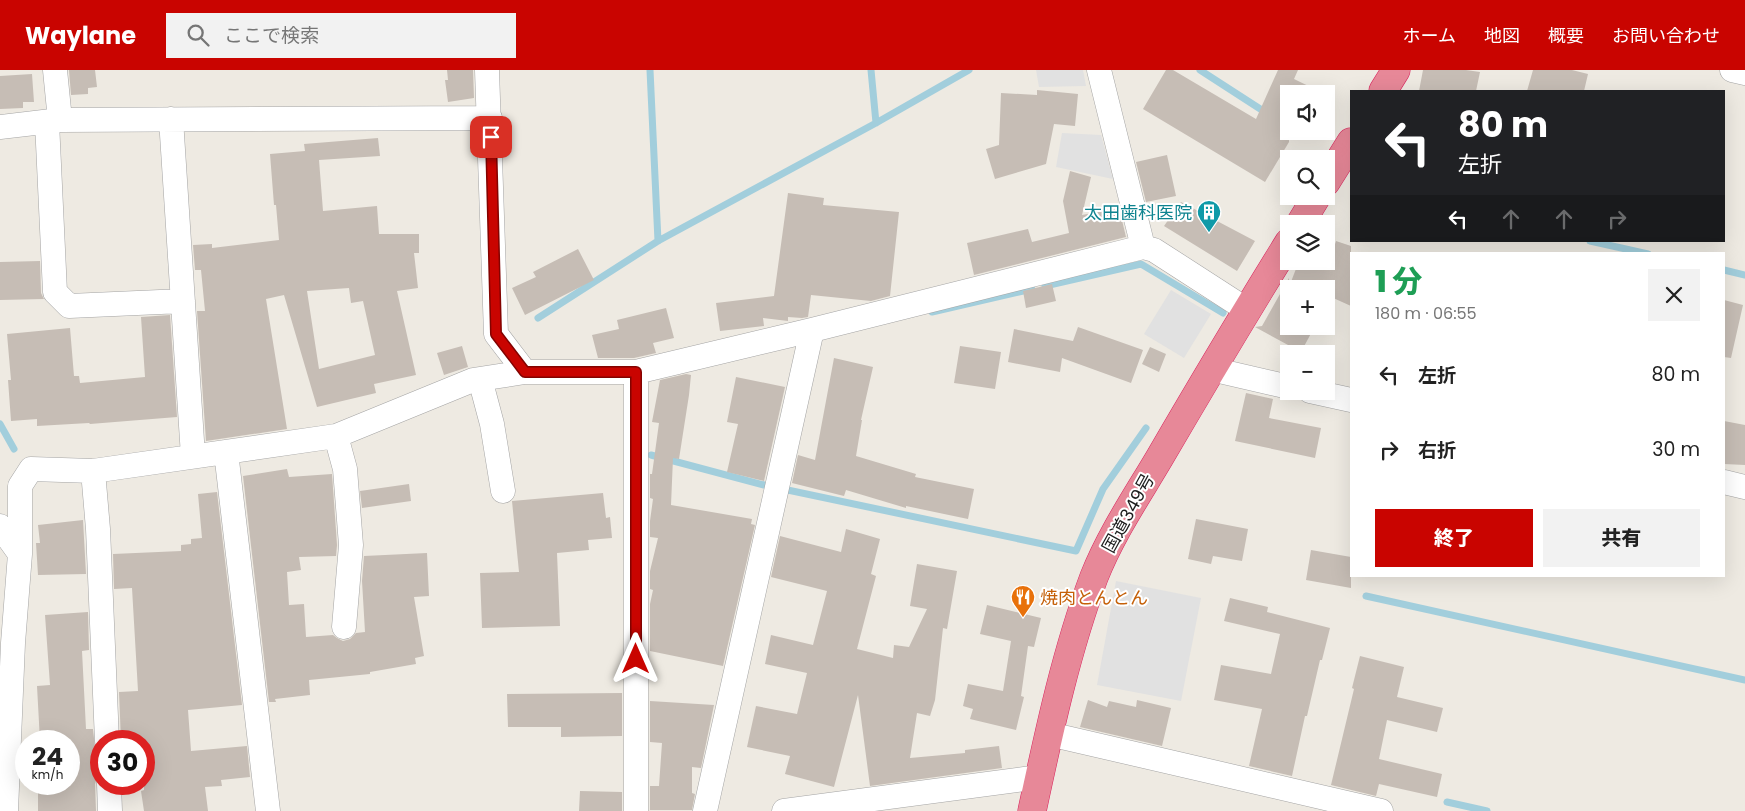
<!DOCTYPE html>
<html lang="ja">
<head>
<meta charset="utf-8">
<style>
  :root { --surface:#fff; --page:#f2f2f2; --text:#222; --muted:#767676; --accent:#c90400 }
  body { margin:0; font-family:Poppins,"Noto Sans JP",sans-serif; background:var(--page); color:var(--text); height:100vh; display:flex; flex-direction:column; font-size:19px; white-space:nowrap }
  * { box-sizing:border-box; margin:0 }
  p { font-size:16px; color:var(--muted) }
  .icon { flex:none; width:28px; height:28px; fill:none; stroke:currentColor; stroke-width:2; stroke-linecap:round; stroke-linejoin:round }
  .map { position:relative; flex:1; overflow:hidden }
  .sheet { position:absolute; left:1350px; top:182px; width:375px; height:325px; display:flex; flex-direction:column; background:var(--surface); border-radius:0px; box-shadow:0 5px 20px #0002 }
  .sheet>* { flex:none }
  .hud { position:absolute; left:1350px; top:20px; width:375px; height:152px; border-radius:0px; box-shadow:0 5px 20px #0002; background:#202124; color:#fff; overflow:hidden }
  .fabs { position:absolute; left:1280px; top:15px; display:grid; gap:10px }
  .fabs a { display:grid; place-items:center; width:55px; height:55px; border-radius:0px; background:var(--surface); box-shadow:0 5px 20px #0002; font-size:25px }
  .speed { position:absolute; left:15px; top:660px; display:flex; gap:10px; font-size:25px; font-weight:700; text-align:center }
  .speed>* { display:grid; place-content:center; width:65px; height:65px; border-radius:50%; background:var(--surface); box-shadow:0 5px 20px #0002; line-height:1 }
  .speed small { font-size:12px; font-weight:400 }
  .speed .limit { border:8px solid #d22; background:#fff; color:#111 }
  .pin { position:absolute; display:grid; place-items:center; width:42px; height:42px; color:#fff; margin:-21px; border-radius:10px; box-shadow:0 2px 8px #0006 }
  .me { position:absolute; width:55px; margin:-28px; rotate:0deg; stroke-linejoin:round; filter:drop-shadow(0 0 4px #0008) }
  .turn { display:flex; align-items:center; gap:18px; height:105px; padding:0 25px; font-size:22px }
  .turn .icon { width:65px; height:65px; stroke-width:2.5 }
  .turn b { display:block; font-size:35px; line-height:42px }
  .lanes { display:flex; align-items:center; height:48px; padding:0 25px; background:#0003; justify-content:center; gap:25px; direction:ltr }
  .lanes .off { opacity:.35 }
  .round { display:grid; place-items:center; flex:none; width:52px; height:52px; border-radius:0px; background:var(--page) }
  .summary { display:flex; align-items:center; justify-content:space-between; height:85px; padding:0 25px }
  h1 { font-size:30px; font-weight:800; line-height:38px; color:#1e9e55 }
  .action { display:flex; gap:10px; margin-top:auto; padding:10px 25px }
  .action a { flex:1; height:58px; border-radius:0px; background:var(--accent); color:#fff; font-size:20px; font-weight:800; line-height:58px; text-align:center }
  .action a+a { background:var(--page); color:var(--text) }
  ul { padding:0; list-style:none }
  li { display:flex; align-items:center; gap:15px; height:75px; padding:0 25px }
  li div { flex:1 }
  li b { display:block; font-size:19px }
  li em { font-style:normal }
  header { display:flex; align-items:center; gap:30px; box-sizing:border-box; height:70px; padding:0 25px; background:var(--accent); color:#fff }
  header strong { font-size:24px }
  nav { display:flex; gap:28px; margin-inline-start:auto; font-size:18px }
  .search { width:350px; height:45px; background:var(--page); display:flex; align-items:center; gap:12px; box-sizing:border-box; padding:0 18px; border-radius:0px; color:var(--muted); font-size:19px }
  .map>svg:first-child { display:block }
  .parking { fill:#e1e1e1 }
  .lines { fill:none; stroke-linecap:round; stroke-linejoin:round }
  .stream { stroke:#a2cedc; stroke-width:7 }
  .building { fill:#c6bdb5; fill-rule:evenodd }
  .street-casing { stroke:#a4a4a4; stroke-width:25 }
  .highway-casing { stroke:#d9225d; stroke-width:29 }
  .street { stroke:#fff; stroke-width:24 }
  .highway { stroke:#e78898; stroke-width:28 }
  .route-casing { stroke:#830300; stroke-width:12 }
  .route { stroke:#c90400; stroke-width:9 }
  .labels { text-anchor:middle; dominant-baseline:central; stroke-width:4; stroke-linejoin:round; paint-order:stroke }
  .culture-label { font-size:18px; fill:#0d838f; stroke:#fff; text-anchor:end }
  .street-label { font-size:18px; fill:#1d1d1d; stroke:#fff }
  .food-label { font-size:18px; fill:#c56008; stroke:#fff; text-anchor:start }
</style>
</head>
<body>
<header>
<strong>Waylane</strong>
<div class="search"><svg class="icon" aria-label="search" viewBox="0 0 24 24"><circle cx="10" cy="10" r="6"/><path d="M15 15l6 6"/></svg>ここで検索</div>
<nav><a>ホーム</a><a>地図</a><a>概要</a><a>お問い合わせ</a></nav>
</header>
<div class="map">
<svg width="1745" height="741" viewBox="0 0 1745 741">
  <rect width="100%" height="100%" fill="#eeeae2"/>
  <path class="parking" d="M1036,0h47l3,16 -47,1z
    M1062,63l39,2 12,44 -57,-12z
    M1171,220l40,24 -27,44 -40,-24z
    M1116,511l85,17 -20,103 -84,-16z"/>
  <g class="lines">
    <path class="stream" d="M650,0l8,171
      M871,0l5,53
      M1200,0l68,44
      M1305,61l25,5
      M1590,171l58,13
      M1724,200l21,5
      M1045,216l96,-22 82,49
      M932,242l100,-23
      M538,248l120,-77 218,-118 93,-53
      M0,354l14,25
      M651,385l113,30 312,66 27,-62 43,-61
      M1366,526l379,84
      M1447,732l40,9"/>
  </g>
  <path class="building" d="M69,0h26l2,17 -9,1v6l-17,1z
    M447,0h26l1,28 -26,4 -3,-22h3z
    M1166,0h7l83,49 22,-49h20l-4,9 31,15h-36v48l-24,40 -122,-73z
    M1423,0h43l14,2 -4,19h-57z
    M1533,0h39l16,4 -4,17h-57z
    M32,4l2,28h-11v6l-23,1v-33z
    M1037,20l41,4 -3,32 -21,-2 -8,40 -51,15 -9,-30 13,-4 2,-52 36,2z
    M378,68l2,18 -61,4 4,51 54,-5 2,28h40v19h-5l4,35 -21,3 19,84 -42,9 2,9 -59,14 -33,-112 -18,4 21,130 -81,12 -9,-130h8l-4,-41h-6l-2,-25 19,-1v4l67,-8 -3,-35h-2l-4,-51 35,-3 -1,-7zM349,218l2,15 12,-2 12,54 -56,14 -12,-78z
    M1167,85l9,41 -30,6 -10,-40z
    M1070,101l21,6 -9,38 37,-7 7,29 -152,38 -7,-32 61,-14 4,13 37,-9 -6,-32z
    M788,123l36,5 -1,7 76,7 -9,84 -19,5 -60,-6 -3,22 -6,1 -14,-1v4l-25,-3 1,8 -44,5 -4,-28 58,-7z
    M1181,132l74,39 -18,30 -73,-45z
    M1336,171l15,5v60l-20,-9 -5,9v-17h-37v37h26l-14,26 -46,-25 7,-1 27,-48v9l10,-26h8l20,8z
    M578,179l16,31 -69,35 -13,-27 24,-11 -3,-5z
    M40,191l1,32 3,6 -44,1v-38z
    M1052,214l4,17 -30,7 -3,-17z
    M1724,230l19,5 -12,53 -7,-1z
    M666,238l8,30 -21,5 3,10 -22,5h-36l-6,-23 27,-6 -2,-9z
    M170,245l7,102 -87,7 -1,-1 -52,3v-7l-26,2 -3,-41h3l-4,-46 63,-6 4,48h5l1,7 65,-6 -4,-60z
    M1078,257l65,23 -12,33 -69,-25 -2,14 -52,-10 6,-33 59,12z
    M462,276l6,21 -24,8 -7,-22z
    M960,276l41,6 -6,37 -41,-6z
    M1150,277l16,7 -7,18 -17,-8z
    M834,288l39,9 -12,53h1l-6,36 60,18 -1,3 59,12 -6,30 -62,-13v2l-60,-18 -2,6 -52,-13 6,-28 17,5z
    M686,304l5,1 -2,20 -10,64 -6,-1 -2,47 81,14 -1,5 4,1 -32,141 -73,-15v-47l3,-14 -3,-1v-18l8,-33 -8,-1v-16l3,-22 -3,-1v-24h2l7,-51 -7,-1 8,-42z
    M736,307l49,10 -21,94 -37,-9 11,-48 -11,-2z
    M1246,323l27,6 -4,19 52,10 -6,30 -80,-17z
    M1724,351l21,4v40l-21,-1z
    M287,399l2,8 43,-3 5,71 -1,11 -37,1 2,13 -14,2 2,33 15,-1 2,33 27,-2 4,3 6,3 7,-2 6,-6 9,-1 -3,-51 2,-25 63,-3 2,43 -15,1 10,59 -9,2 1,6 -46,8v2l-61,6 1,15 -35,4 1,3h-7l-26,-226z
    M409,414l2,17 -49,7 -2,-17z
    M217,422l25,213 -54,5 3,41 56,-5 3,31 -29,3 1,6 -17,1 3,24h-64l-3,-20 3,-1v-49h-23l-2,-49 19,-1 -6,-103 -18,1 -1,-35 68,-3v-6l10,-1v-5l11,-1 -4,-44z
    M603,423l3,25 4,-1 2,21 -24,2 1,10 -32,3 3,73 -78,2 -2,-55 39,-1 -7,-71z
    M1196,449l52,10 -6,32 -29,-5 -2,8 -23,-5z
    M83,450l3,54 -48,1 -2,-32h4l-2,-18z
    M846,459l34,10 -9,35 5,2 -19,73 36,9 1,-13 15,2 18,-38 -17,-3 7,-42 40,7 -10,58 -4,-1 -8,72 -5,16 -13,-3 -7,45 55,-5v-3l34,-4 3,22 -132,18 -12,-91 -24,92 -49,-13 5,-18 -43,-9 9,-41 41,8 10,-41 -42,-9 6,-29 42,10 14,-54 -56,-14 9,-41 61,16z
    M1311,480l40,7v31l-45,-8z
    M1230,528l38,9 -1,5 63,16 -8,32h-2l-13,56h-2l-13,60 -43,-10 13,-57 -48,-9 7,-35 50,9 9,-40 -56,-13z
    M987,535l54,13 -7,29 -6,-1 -7,50 3,1 -8,33 -46,-11 3,-10 -10,-3 5,-22 35,7 8,-50 -31,-7z
    M88,542l1,38 -7,1 4,78h7l2,19 6,5v20l-4,5 -2,6 1,27h-58v-27h31v-43h-29l-3,-55 13,-1 -5,-70z
    M1360,586l44,11 -7,30 46,11 -6,24 -50,-12 -8,39 63,15 -5,23 -58,-13 -3,12 -45,-11 23,-96 -2,-1z
    M622,623v43l-61,1v-10h-53l-1,-33z
    M1088,630l19,7 2,-6 27,6 1,-7 34,8 -9,38 -82,-19z
    M650,631l64,4 -13,63 -9,-1v26l3,1 -3,16h-42v-24h9l3,-43 -12,-1z
    M580,721l42,1v19h-43z"/>
  <g class="lines">
    <g class="street-casing">
      <path id="street" d="M55,0l5,50 430,-2
        M487,0l9,264 29,38
        M1099,0l44,177
        M1732,0l13,3
        M171,49l22,337
        M47,52l8,170 14,14 114,-5
        M0,57l60,-7
        M1211,299l78,18
        M636,302v439
        M480,309l12,45 11,67
        M1310,321l41,9
        M336,366l9,33 6,76 -7,82
        M226,382l42,359
        M93,401l5,58 9,212
        M1724,412l21,5
        M0,456l20,28 -7,89 -7,168
        M20,484v-68l11,-17 62,2 243,-35 137,-56 52,-8h111l176,-42 331,-83 11,3 93,60
        M1049,664l332,77
        M109,714l1,27
        M705,741l107,-481
        M784,741l255,-34"/>
    </g>
    <g class="highway-casing">
      <path id="highway" d="M1383,21l13,-21
        M1326,112l25,-40
        M1300,154l17,-28
        M1032,741c17,-79 34,-159 62,-234 17,-43 43,-81 66,-120 42,-72 85,-144 129,-215"/>
    </g>
    <use href="#street" class="street"/>
    <use href="#highway" class="highway"/>
  </g>
  <g class="lines">
    <g class="route-casing">
      <path id="route" d="M491,67l5,197 29,38h111v287"/>
    </g>
    <use href="#route" class="route"/>
  </g>
  <defs>
    <g id="building-pin" transform="scale(1.25)"><path d="M0 17L-7.5 6A9.5 9.5 0 1 1 7.5 6Z" fill="#0f9aa8" stroke="#fff"/><path d="M-4-6H4V6H1V3H-1V6H-4ZM-2.5-4.3h1.7v1.8h-1.7ZM.8-4.3h1.7v1.8H.8ZM-2.5-1h1.7V.8h-1.7ZM.8-1h1.7V.8H.8Z" fill="#fff"/></g>
    <g id="restaurant-pin" transform="scale(1.25)"><path d="M0 17L-7.5 6A9.5 9.5 0 1 1 7.5 6Z" fill="#e8710a" stroke="#fff"/><path d="M-5-6h1v4h1v-4h1v4h1v-4h1v5L-1.5 .5V6h-2V.5L-5-1ZM5-6V6H3V1.5H1.5Q1.5-4 5-6Z" fill="#fff"/></g>
  </defs>
  <g fill-rule="evenodd">
    <use href="#building-pin" x="1209" y="142"/>
    <use href="#restaurant-pin" x="1023" y="527"/>
  </g>
  <g class="labels">
    <g class="culture-label">
      <text x="1192" y="142">太田歯科医院</text>
    </g>
    <g class="street-label">
      <text transform="translate(1128 443) rotate(-61)">国道349号</text>
    </g>
    <g class="food-label">
      <text x="1040" y="527">焼肉とんとん</text>
    </g>
  </g>
</svg>
<div class="fabs">
<a><svg class="icon" aria-label="sound" viewBox="0 0 24 24"><path d="M4 9h4l5-4v14l-5-4H4zM17 9q2 3 0 6"/></svg></a>
<a><svg class="icon" aria-label="search" viewBox="0 0 24 24"><circle cx="10" cy="10" r="6"/><path d="M15 15l6 6"/></svg></a>
<a><svg class="icon" aria-label="layers" viewBox="0 0 24 24"><path d="M12 4l9 5-9 5-9-5zM3 14l9 5 9-5"/></svg></a>
<a>+</a>
<a>−</a>
</div>
<div class="speed"><div>24<small>km/h</small></div><div class="limit">30</div></div>
<div class="pin" style="left:491px;top:67px;background:#d93025"><svg class="icon" aria-label="arrive" viewBox="0 0 24 24"><path d="M6 21V4h12l-3 4 3 4H6"/></svg></div>
<svg class="me" style="left:636px;top:589px" viewBox="-20 -20 40 40"><path d="M0-17L14 15 0 8-14 15z" fill="#c90400" stroke="#fff" stroke-width="4"/></svg>
<div class="hud">
<div class="turn"><svg class="icon" aria-label="left" viewBox="0 0 24 24"><path d="M17 20v-9H6M10 6l-5 5 5 5"/></svg><div><b>80 m</b>左折</div></div>
<div class="lanes"><svg class="icon" aria-label="left" viewBox="0 0 24 24"><path d="M17 20v-9H6M10 6l-5 5 5 5"/></svg><svg class="icon off" aria-label="ahead" viewBox="0 0 24 24"><path d="M12 20V5M6 11l6-6 6 6"/></svg><svg class="icon off" aria-label="ahead" viewBox="0 0 24 24"><path d="M12 20V5M6 11l6-6 6 6"/></svg><svg class="icon off" aria-label="right" viewBox="0 0 24 24"><path d="M7 20v-9h11M14 6l5 5-5 5"/></svg></div>
</div>
<section class="sheet">
<div class="summary"><div><h1>1 分</h1><p>180 m · 06:55</p></div><a class="round"><svg class="icon" aria-label="close" viewBox="0 0 24 24"><path d="M6 6l12 12M18 6L6 18"/></svg></a></div>
<ul>
<li><svg class="icon" aria-label="left" viewBox="0 0 24 24"><path d="M17 20v-9H6M10 6l-5 5 5 5"/></svg><div><b>左折</b></div><em>80 m</em></li>
<li><svg class="icon" aria-label="right" viewBox="0 0 24 24"><path d="M7 20v-9h11M14 6l5 5-5 5"/></svg><div><b>右折</b></div><em>30 m</em></li>
</ul>
<div class="action"><a>終了</a><a>共有</a></div>
</section>
</div>
</body>
</html>
